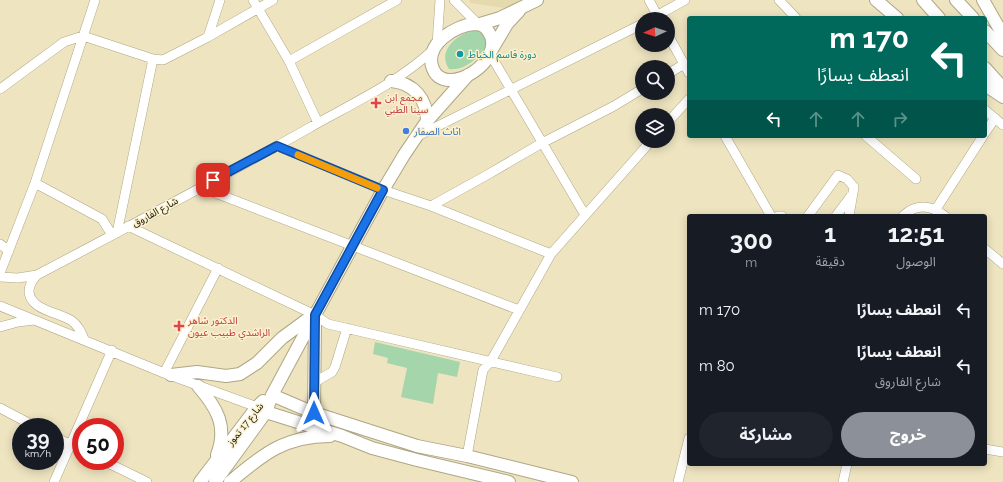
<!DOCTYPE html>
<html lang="ar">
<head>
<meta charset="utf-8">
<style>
  :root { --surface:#171b24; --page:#20242c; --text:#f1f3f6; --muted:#9ea1a6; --accent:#8c9099 }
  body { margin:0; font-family:Raleway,"Noto Sans Arabic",sans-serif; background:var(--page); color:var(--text); direction:rtl; height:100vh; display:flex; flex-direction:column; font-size:15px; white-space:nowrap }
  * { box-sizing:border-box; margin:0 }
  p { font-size:13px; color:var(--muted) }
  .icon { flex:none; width:22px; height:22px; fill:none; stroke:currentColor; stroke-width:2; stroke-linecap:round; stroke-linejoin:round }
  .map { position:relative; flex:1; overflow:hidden; direction:ltr }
  .side { position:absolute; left:687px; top:214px; width:300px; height:252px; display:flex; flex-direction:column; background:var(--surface); border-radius:4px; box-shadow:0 2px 10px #0003; direction:rtl }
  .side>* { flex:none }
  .top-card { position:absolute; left:687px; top:16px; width:300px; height:122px; border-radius:4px; box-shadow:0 2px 10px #0003; direction:rtl; background:#00695c; color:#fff; overflow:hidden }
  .needle { width:26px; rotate:267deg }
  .buttons { position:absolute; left:635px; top:12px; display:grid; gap:8px }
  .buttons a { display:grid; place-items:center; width:40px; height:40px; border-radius:50%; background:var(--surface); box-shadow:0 2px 10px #0003; font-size:20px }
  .speed { position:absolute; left:12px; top:418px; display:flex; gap:8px; font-size:20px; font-weight:700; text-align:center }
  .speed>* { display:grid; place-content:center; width:52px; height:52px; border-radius:50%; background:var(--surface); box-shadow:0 2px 10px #0003; line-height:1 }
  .speed small { font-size:10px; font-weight:400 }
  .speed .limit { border:6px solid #d22; background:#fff; color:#111 }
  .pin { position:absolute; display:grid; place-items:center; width:34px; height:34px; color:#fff; margin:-17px; border-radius:8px; box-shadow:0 2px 6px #0006 }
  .me { position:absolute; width:44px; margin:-22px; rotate:0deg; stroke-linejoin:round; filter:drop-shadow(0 0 3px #0008) }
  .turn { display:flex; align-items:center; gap:14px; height:84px; padding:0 12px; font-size:18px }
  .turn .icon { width:52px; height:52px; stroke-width:2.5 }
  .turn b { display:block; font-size:28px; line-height:34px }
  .lanes { display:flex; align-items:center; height:38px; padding:0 12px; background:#0003; justify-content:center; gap:20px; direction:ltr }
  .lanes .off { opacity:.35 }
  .eta { display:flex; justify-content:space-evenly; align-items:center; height:68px; text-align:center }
  .eta b { font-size:24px; font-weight:700; line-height:28px }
  .button { display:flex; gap:8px; margin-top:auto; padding:8px 12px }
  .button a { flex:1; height:46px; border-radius:24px; background:var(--accent); color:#fff; font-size:16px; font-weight:700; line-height:46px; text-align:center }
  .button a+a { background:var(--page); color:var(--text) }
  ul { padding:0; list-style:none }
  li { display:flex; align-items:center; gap:12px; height:56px; padding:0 12px }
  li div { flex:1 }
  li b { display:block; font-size:15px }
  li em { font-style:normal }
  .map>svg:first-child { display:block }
  .built { fill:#e5d9ae }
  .green { fill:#a5d5aa }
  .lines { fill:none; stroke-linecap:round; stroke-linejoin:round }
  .minor-casing { stroke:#afa684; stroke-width:10 }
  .major-casing { stroke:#afa684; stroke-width:14 }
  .minor { stroke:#fff; stroke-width:9 }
  .major { stroke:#fff; stroke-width:12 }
  .route-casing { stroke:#114b97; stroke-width:10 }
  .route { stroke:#1a73e8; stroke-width:7 }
  .slow { stroke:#f59e0b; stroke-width:7 }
  .culture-dot { fill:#0f9aa8; stroke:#fbf1cd; stroke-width:1.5 }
  .health-dot { fill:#e0444e; stroke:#fbf1cd; stroke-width:1.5 }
  .shop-dot { fill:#3f7fe0; stroke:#fbf1cd; stroke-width:1.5 }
  .labels { text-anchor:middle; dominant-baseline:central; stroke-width:3; stroke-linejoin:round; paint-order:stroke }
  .culture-label { font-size:10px; fill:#0d838f; stroke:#fbf1cd; text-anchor:start }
  .health-label { font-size:10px; fill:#be3a42; stroke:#fbf1cd; text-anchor:start }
  .shop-label { font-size:10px; fill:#366cbe; stroke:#fbf1cd; text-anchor:start }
  .street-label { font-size:10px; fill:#1a1609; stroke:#fbf1cd }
</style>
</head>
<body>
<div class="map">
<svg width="1003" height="482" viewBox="0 0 1003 482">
  <rect width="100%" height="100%" fill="#eee4c0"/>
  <path class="built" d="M469,0h52l-17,8 -33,-5z"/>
  <path class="green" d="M477,30l8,5 2,11c-9,12 -22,25 -38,23 -13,-19 10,-37 28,-39z
    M375,342l85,20 -3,15 -19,-4 -5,31 -32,-7 6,-29 -20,-5 1,-5 -15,-4z"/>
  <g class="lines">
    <g class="minor-casing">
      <path id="minor" d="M253,0l36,61 29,62
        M454,0l24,24
        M649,0l10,19
        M779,0l17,18
        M651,19l34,-19
        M668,35l21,38
        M208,37l12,-37
        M437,44l3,-44
        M490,54l95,161
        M289,61l108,-61
        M668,74l16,-10
        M0,89l64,-47 19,-6 70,23 10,1 45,-23 65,-37
        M985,110l18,15
        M668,122l21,-23
        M985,133l10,-15
        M725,136l46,80
        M866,136l50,43
        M416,137l226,-113
        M277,146l106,44 48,16 120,48
        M35,183l67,36 10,16
        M200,187l319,123
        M431,206l56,-31 55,-32 72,-37 28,-17
        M936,209l47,-73
        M778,216h4
        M808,216l30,-41 9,4 7,8 -5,29
        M836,216l15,-20
        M903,216c13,-13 28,-11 42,0
        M128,226l187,89 13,9 229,53
        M117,233l36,-174
        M0,244l9,7
        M985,249l18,15
        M0,273l35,-90 60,-183
        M0,277l18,1 19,-3
        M0,306l164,67 93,34
        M0,327l18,-5 16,-2
        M84,339c-3,-7 -6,-14 -12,-18 -13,-9 -41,-10 -43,-29 0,-7 3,-12 8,-17 91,-48 182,-96 272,-147 42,-24 89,-45 125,-79
        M164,373l54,-105
        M315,382l17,-10 3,-5 12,-39
        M0,408l36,19
        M55,437l26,13
        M985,449l18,3
        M467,456l16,-86 8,-9 60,-107 100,-113
        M104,461l43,21
        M54,482l58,-132
        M678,482l11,-44
        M843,482l4,-18"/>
    </g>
    <g class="major-casing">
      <path id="major" d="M876,0l21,18
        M923,0l16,18
        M956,0l17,18
        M983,0l20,35
        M475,24c6,0 10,2 13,7 21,28 -42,69 -55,38 -10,-24 22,-44 42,-45z
        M480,24l20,-6 37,-18
        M985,31l18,19
        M491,51l16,-27 12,-13
        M985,68l18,20
        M391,81c23,2 36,18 36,40
        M985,85l18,12
        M171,375l26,-3 29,4 14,-2 17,-11 25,-25 30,-22
        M198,386c19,22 30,40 19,69
        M272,395l42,18 103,33 50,10 105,26
        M257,407l9,5 76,24 30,12 45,12 92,22
        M314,413l1,-95
        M200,482l57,-75 6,-6
        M215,482l51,-70 6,-17 43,-80 68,-125 21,-35 23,-34 41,-46
        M230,482c33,-28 55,-46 100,-46"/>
    </g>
    <use href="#minor" class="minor"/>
    <use href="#major" class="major"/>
  </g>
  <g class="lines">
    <g class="route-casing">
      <path id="route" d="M213,180l64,-34 106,44 -68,125 -1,98"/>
    </g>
    <use href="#route" class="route"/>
    <path class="slow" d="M298,155l79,33"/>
  </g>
  <circle class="culture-dot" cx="460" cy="54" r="4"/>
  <g class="health-dot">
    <path d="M374 97h4v4h4v4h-4v4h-4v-4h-4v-4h4z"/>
    <path d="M177 320h4v4h4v4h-4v4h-4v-4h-4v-4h4z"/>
  </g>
  <circle class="shop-dot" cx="406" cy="131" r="4"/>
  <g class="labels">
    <g class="culture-label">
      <text x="468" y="54">دورة قاسم الخياط</text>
    </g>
    <g class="health-label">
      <text x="385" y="97">مجمع ابن<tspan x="385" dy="12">سينا الطبي</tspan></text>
      <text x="188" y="320">الدكتور شاهر<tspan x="188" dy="12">الراشدي طبيب عيون</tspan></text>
    </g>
    <g class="shop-label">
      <text x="414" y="131">اثاث الصفار</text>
    </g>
    <g class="street-label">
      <text transform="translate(155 212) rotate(-29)">شارع الفاروق</text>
      <text transform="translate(245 424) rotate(-51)">شارع 17 تموز</text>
    </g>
  </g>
</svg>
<div class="buttons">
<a><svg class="needle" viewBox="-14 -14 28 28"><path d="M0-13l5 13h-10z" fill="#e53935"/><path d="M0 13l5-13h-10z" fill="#9ea1a6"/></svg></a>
<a><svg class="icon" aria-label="search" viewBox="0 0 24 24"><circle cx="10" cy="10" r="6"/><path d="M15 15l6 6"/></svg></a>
<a><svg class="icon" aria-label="layers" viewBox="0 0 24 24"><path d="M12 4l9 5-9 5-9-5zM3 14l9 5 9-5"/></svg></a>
</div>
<div class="speed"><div>39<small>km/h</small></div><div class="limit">50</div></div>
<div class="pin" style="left:213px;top:180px;background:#d93025"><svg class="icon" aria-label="arrive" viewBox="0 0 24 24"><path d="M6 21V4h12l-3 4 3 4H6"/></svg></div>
<svg class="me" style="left:314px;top:413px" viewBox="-20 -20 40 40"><path d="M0-17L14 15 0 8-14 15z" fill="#1a73e8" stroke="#fff" stroke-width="4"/></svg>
<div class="top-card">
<div class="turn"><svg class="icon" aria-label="left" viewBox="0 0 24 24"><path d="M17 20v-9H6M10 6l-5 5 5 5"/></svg><div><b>170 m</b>انعطف يسارًا</div></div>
<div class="lanes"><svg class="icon" aria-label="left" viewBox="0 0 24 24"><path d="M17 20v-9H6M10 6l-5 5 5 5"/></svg><svg class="icon off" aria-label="ahead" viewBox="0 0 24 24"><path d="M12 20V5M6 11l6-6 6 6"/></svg><svg class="icon off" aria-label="ahead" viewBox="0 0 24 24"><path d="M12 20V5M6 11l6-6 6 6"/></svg><svg class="icon off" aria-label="right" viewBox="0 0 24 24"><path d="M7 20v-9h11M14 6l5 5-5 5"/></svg></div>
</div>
<section class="side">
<div class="eta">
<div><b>12:51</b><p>الوصول</p></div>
<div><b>1</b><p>دقيقة</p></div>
<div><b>300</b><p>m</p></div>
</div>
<ul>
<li><svg class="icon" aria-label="left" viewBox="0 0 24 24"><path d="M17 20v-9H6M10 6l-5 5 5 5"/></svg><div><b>انعطف يسارًا</b></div><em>170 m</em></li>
<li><svg class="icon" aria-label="left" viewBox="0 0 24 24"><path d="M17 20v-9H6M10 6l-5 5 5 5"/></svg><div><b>انعطف يسارًا</b><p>شارع الفاروق</p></div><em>80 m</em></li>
</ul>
<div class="button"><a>خروج</a><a>مشاركة</a></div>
</section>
</div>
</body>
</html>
